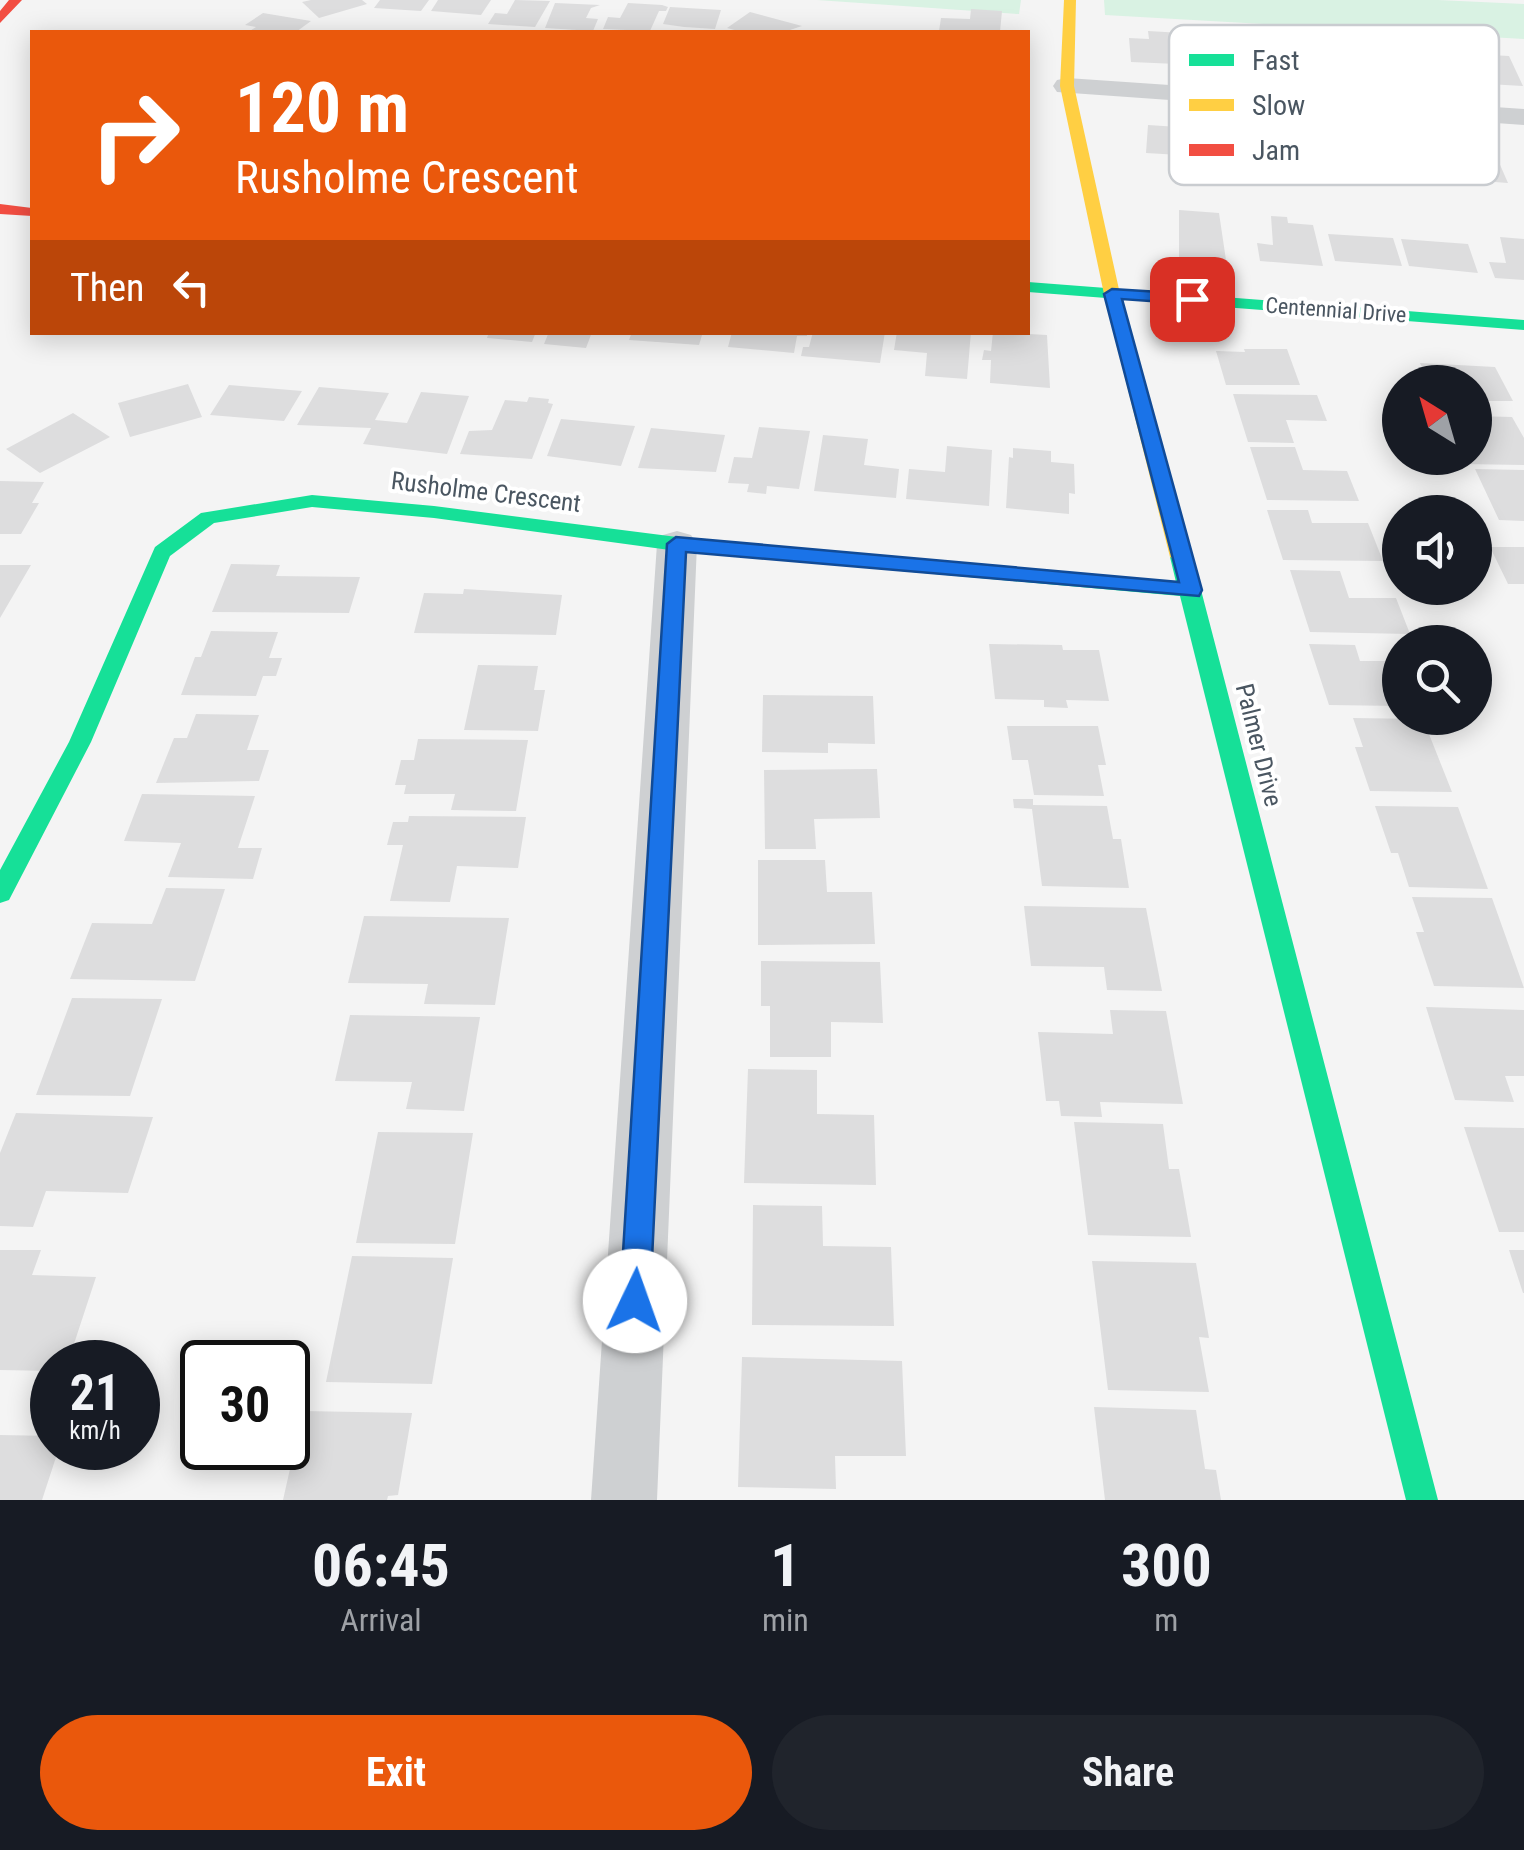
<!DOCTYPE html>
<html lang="en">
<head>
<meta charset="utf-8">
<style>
  :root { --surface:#171b24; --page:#20242c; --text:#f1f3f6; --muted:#9ea1a6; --accent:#ea580c }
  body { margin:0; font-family:"Roboto Condensed",sans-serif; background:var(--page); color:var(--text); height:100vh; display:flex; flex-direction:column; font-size:38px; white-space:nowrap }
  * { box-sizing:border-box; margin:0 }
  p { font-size:32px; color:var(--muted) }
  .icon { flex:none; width:55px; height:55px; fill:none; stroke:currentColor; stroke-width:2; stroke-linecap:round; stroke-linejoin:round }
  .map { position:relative; height:1500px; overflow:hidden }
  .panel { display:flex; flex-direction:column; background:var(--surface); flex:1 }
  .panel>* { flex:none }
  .hud { position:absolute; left:30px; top:30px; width:1000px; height:305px; border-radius:0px; box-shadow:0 5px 25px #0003; background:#ea580c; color:#fff; overflow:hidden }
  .needle { width:65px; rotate:323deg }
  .controls { position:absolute; left:1382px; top:365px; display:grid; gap:20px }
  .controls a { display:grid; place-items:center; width:110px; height:110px; border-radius:50%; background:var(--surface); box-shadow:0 5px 25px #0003; font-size:50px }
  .speed { position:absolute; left:30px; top:1340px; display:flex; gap:20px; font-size:50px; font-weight:700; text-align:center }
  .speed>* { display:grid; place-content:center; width:130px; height:130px; border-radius:50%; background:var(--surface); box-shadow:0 5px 25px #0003; line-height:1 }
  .speed small { font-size:25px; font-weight:400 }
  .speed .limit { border:5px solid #111; border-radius:15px; background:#fff; color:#111 }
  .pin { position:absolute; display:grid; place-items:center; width:85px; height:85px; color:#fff; margin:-42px; border-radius:20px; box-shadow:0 5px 15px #0006 }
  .me { position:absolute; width:110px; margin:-55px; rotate:3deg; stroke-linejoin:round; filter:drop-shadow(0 0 8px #0008) }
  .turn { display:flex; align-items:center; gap:35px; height:210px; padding:0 40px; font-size:45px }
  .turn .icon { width:130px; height:130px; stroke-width:2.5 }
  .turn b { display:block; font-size:70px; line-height:85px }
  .then { display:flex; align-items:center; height:95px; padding:0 40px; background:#0003; gap:20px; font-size:38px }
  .eta { display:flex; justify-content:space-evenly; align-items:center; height:170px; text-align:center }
  .eta b { font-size:60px; font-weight:700; line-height:70px }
  .primary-button { display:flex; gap:20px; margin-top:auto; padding:20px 40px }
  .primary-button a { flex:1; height:115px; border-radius:60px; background:var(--accent); color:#fff; font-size:40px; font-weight:700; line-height:115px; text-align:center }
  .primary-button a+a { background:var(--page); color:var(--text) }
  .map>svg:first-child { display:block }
  .green { fill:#d9f2e3 }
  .building { fill:#ddddde }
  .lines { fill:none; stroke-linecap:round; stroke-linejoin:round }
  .street { fill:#ced0d2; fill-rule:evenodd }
  .fast { fill:#16e098; fill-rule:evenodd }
  .slow { fill:#ffcf43; fill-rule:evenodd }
  .jam { fill:#f24e42; fill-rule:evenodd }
  .route { fill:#1a73e8; stroke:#114b97; stroke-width:2.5 }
  .labels { text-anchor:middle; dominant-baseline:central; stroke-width:8; stroke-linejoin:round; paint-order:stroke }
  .far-street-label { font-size:22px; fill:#4a5661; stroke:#fff }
  .street-label { font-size:25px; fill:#4a5661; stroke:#fff }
  .key { fill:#fff; stroke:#c9ccd0; stroke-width:2.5 }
  .key-label { font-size:28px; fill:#4a5661 }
</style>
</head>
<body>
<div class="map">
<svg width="1524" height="1500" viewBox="0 0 1524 1500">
  <rect width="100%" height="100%" fill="#f4f4f4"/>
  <path class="green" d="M817,0h204l-2,14z
    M1104,0h334l86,4v35l-419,-24z"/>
  <path class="building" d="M311,0h51l5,4 -48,14 -17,-16z
    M380,0h49l-8,11 -47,-3z
    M438,0h53l-10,15 -50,-4z
    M515,0l35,1 -15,26 -47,-3 7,-11 12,1z
    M555,3l45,2 -9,3 -5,10 12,1 -5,12 -48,-3z
    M628,3l34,2 6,2 -2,4h-7l-9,20 -47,-2 5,-12 12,1z
    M670,7l51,3 -6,19 -31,-2 -21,-3z
    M971,9l31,2 -2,21 -61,-1 2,-13 29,1z
    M750,12l52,14 -18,6h-42l-15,-4z
    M263,13l48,8 -15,11h-48l8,-5 -11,-2z
    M1148,31l34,2 4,22 -11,-1 2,10 -46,-2 -2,-24 20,1z
    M1471,54l38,2 14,30 -53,-3 -5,-13h13z
    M1148,125l46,3 2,12 8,1 1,6h-9l1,9 -51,-3z
    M1429,147l65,4 14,32 -40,-3 -3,-5 -26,-2z
    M1179,210l40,3 7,47 -47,-3z
    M1271,216l16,1 1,6 25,2 10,41 -63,-5 -3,-18 16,2z
    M1328,234l65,4 9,28 -67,-5z
    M1500,237l24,2v41l-29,-2 -6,-16 17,1z
    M1401,239l67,5 10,29 -69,-7z
    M489,332h47l-4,10 -45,-4z
    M549,332h43l-6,16 -42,-4z
    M632,332h71l-4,13 -70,-5z
    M732,332h75v4h-10l-3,17 -66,-6z
    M813,332h72l-5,31 -79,-7 2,-9h6z
    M897,332h74l-4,47 -42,-3 2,-23 -33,-3z
    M993,332l54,3 3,53 -60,-5 1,-23h-9l2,-10 7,1z
    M1244,349h43l13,36h-74l-10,-34 29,1z
    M1420,363l75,4 18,34h-38v-19h-46z
    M188,384l14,33 -72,20 -12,-34z
    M229,385l73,6 -18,30 -74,-6z
    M319,387l70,6 -14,27 32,3 14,-31 48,4 -22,58 -84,-10 8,-16 -74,-3z
    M1233,394l84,1 10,26 -41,-1 8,23 -46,-1z
    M529,397l20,2 -1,4 5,1 -21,55 -72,-5 9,-23 23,-1 13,-30 22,2z
    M73,413l37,24 -70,36 -34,-24z
    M1475,416l37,1 12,21v27l-63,-1 -2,-5 16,-1z
    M561,419l74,7 -14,40 -74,-10z
    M759,427l51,4 -11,58 -32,-3 -1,8 -19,-2 2,-8 -21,-1 6,-26 18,1z
    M651,428l74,7 -9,37 -78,-4z
    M823,435l45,4 -4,26 35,4 -3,29 -82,-7z
    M947,446l45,4 -3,56 -83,-7 3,-30 36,3z
    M1250,447h45l8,23 44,1 12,30 -92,-1z
    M1013,448l38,3v11l23,2 1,30 -6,-1v21l-63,-6 3,-51 4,1z
    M1475,469l49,1v51l-25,-1z
    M0,481l44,1 -12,21h7l-18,31h-21z
    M1267,510h41l4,13h56l15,38 -100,-1z
    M1490,547h34v37h-16z
    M231,564l49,1 -4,11 84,1 -11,36 -137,-1z
    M0,565h31l-31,53z
    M1290,570l50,1 9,27h47l14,36 -100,-2z
    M464,589l98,6 -6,40 -142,-2 10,-40 39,1z
    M211,631l67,1 -9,26h13l-6,18h-13l-7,20 -75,-1 14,-38h6z
    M989,644l73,1 1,5h36l10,51 -43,-1 2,8 -24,-1v-7l-49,-1z
    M1309,644l46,1 5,16h40v45l-71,-1z
    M478,665l60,1 -4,24h11l-7,41 -74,-1z
    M763,695l110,1 2,48 -47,-1v10l-66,-1z
    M196,714l63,1 -12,35h22l-10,31 -103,2 18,-45h13z
    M1353,718l70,1 29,73 -82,-1 -15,-44h8z
    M1007,726h91l8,39h-8l6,31 -70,-1 -6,-35h-16z
    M418,739l110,1 -12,71 -65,-1 4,-16h-51l2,-9h-11l6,-25h13z
    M877,769l3,49 -66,1 2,30h-51l-1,-79z
    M142,794l113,2 -17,52h24l-9,31 -85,-2 13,-34 -57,-2z
    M1013,799h20v6l74,1 6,33h8l8,49 -87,-2 -10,-77 -18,-1z
    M1375,806l83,1 30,82 -79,-2 -11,-34h-7z
    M409,816l117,1 -8,51 -61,-2 -7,36 -60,-1 13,-56h-16l6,-23h15z
    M758,860h67l2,32h45l3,52 -117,1z
    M166,888l59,1 -30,92 -125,-2 22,-56 60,1z
    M1412,897l80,1 32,90 -90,-2 -18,-54h8z
    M1024,906l122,2 16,83 -55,-1 -3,-23 -73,-1z
    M364,916l145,2 -14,87 -71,-1 4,-20 -80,-1z
    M761,961l119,1 3,61 -52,-1v35h-61v-51h-9z
    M72,998l90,1 -32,97 -94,-1z
    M1426,1007l98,3v66h-19l9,26 -59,-2z
    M1110,1010l56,1 17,93 -83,-2 2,15 -41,-1 -2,-15h-13l-8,-69 75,2z
    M350,1015l130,2 -16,94 -58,-2 6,-27 -77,-1z
    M748,1069l69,1v44l57,1 2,70 -132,-2z
    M16,1113l137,4 -25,76 -82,-2 -13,36 -33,-1v-73z
    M1074,1122l89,2 6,45h10l12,68 -103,-2z
    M1464,1127l60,1v104h-25z
    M378,1132l95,1 -18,111 -99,-1z
    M753,1205l69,1 1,40 68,1 3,79 -142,-1z
    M0,1250h41l-9,25 64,2 -28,85h-16v9l-52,-1z
    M1509,1250h15v43h-1z
    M352,1256l101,2 -21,126 -106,-2z
    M1092,1261l104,2 13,75 -10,-1 10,55 -101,-2z
    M742,1357l160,4 4,95h-71l1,33 -98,-2z
    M1094,1407l102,3 9,59 11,1 5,30h-116z
    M303,1411l109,2 -14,82 -10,1 -1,4h-104z
    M0,1435l52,1v12h7l-17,52h-42z"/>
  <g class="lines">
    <path class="street" d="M1067,78l457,31v16l-467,-33 -4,-6 4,-6z
      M677,531l14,4 6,9 -40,956h-66l66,-956 6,-9z"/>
    <path class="fast" d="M1028,282l496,38v10l-496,-38z
      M312,495l122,11 243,31 499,45 -6,-25 3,-5h14l14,38 237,910h-32l-226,-904 -503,-45 -243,-33 -122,-11 -98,16 -44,33 -79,186 -82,158 -9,3v-33l69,-128 86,-195 46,-34z"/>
    <path class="slow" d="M1064,0h12l-2,86 46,208 70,263 -10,7 -10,-7 -66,-263 -44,-208z"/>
    <path class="jam" d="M9,0h13l-22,23v-12z
      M0,204l32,4v8l-32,-2z"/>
  </g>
  <path class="route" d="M1112,289l80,5 9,5 -9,5 -70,-5 80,291 -3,6 -513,-44 -36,749 -4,10 -11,5 -11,-5 -4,-10 47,-757 9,-7 503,45 -75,-288z"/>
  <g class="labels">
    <g class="far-street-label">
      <text transform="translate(1336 310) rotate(4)">Centennial Drive</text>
    </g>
    <g class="street-label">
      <text transform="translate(486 492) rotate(7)">Rusholme Crescent</text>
      <text transform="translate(1259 745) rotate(76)">Palmer Drive</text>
    </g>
  </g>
  <rect x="1169" y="25" width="330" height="160" rx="15" class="key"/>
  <rect x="1189" y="54" width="45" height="12" fill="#16e098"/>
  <rect x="1189" y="99" width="45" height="12" fill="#ffcf43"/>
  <rect x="1189" y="144" width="45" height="12" fill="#f24e42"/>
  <g class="key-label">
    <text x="1252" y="70">Fast</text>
    <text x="1252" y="115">Slow</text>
    <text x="1252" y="160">Jam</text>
  </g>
</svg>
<div class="controls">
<a><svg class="needle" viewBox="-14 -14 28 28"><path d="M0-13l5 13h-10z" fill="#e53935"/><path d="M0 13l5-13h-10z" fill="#9ea1a6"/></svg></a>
<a><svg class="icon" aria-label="sound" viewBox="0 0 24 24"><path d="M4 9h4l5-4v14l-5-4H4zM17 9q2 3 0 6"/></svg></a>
<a><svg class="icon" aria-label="search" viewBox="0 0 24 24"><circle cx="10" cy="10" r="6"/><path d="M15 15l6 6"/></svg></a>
</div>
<div class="speed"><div>21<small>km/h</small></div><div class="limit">30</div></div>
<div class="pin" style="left:1192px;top:299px;background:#d93025"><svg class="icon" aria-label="arrive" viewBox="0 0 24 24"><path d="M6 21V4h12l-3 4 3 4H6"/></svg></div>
<svg class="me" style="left:635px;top:1301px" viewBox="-20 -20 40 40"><circle r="19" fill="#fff"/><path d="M0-13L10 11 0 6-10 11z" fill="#1a73e8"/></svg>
<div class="hud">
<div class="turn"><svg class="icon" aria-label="right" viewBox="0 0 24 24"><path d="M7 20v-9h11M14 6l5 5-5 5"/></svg><div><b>120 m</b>Rusholme Crescent</div></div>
<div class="then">Then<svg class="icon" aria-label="left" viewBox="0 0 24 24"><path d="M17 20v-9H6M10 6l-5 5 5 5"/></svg></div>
</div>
</div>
<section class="panel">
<div class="eta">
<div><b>06:45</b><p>Arrival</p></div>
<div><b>1</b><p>min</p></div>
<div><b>300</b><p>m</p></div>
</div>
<div class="primary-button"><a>Exit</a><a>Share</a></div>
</section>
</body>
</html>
